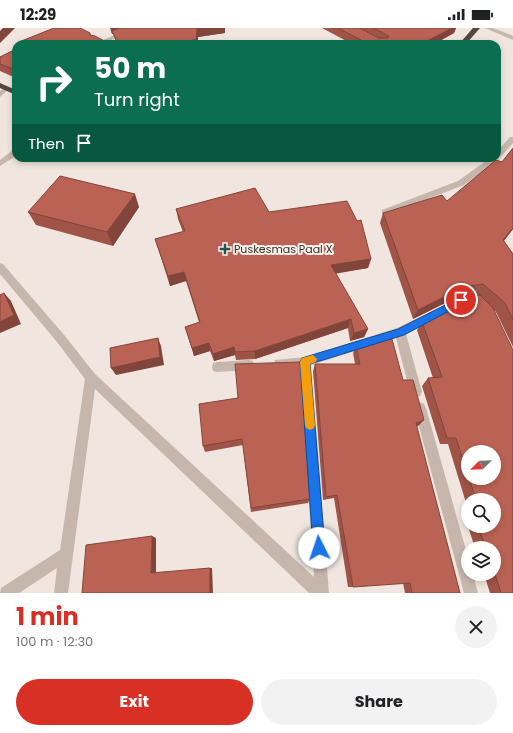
<!DOCTYPE html>
<html lang="en">
<head>
<meta charset="utf-8">
<style>
  :root { --surface:#fff; --page:#f2f2f2; --text:#202124; --muted:#757577; --accent:#d93025 }
  body { margin:0; font-family:Poppins,sans-serif; background:var(--page); color:var(--text); height:100vh; display:flex; flex-direction:column; font-size:15px; white-space:nowrap }
  * { box-sizing:border-box; margin:0 }
  p { font-size:13px; color:var(--muted) }
  .icon { flex:none; width:22px; height:22px; fill:none; stroke:currentColor; stroke-width:2; stroke-linecap:round; stroke-linejoin:round }
  .map { position:relative; height:565px; overflow:hidden }
  .sheet { display:flex; flex-direction:column; background:var(--surface); flex:1 }
  .sheet>* { flex:none }
  .guide { position:absolute; left:12px; top:12px; width:489px; height:122px; border-radius:12px; box-shadow:0 2px 6px #0003; background:#0b6e4f; color:#fff; overflow:hidden }
  .needle { width:26px; rotate:247deg }
  .buttons { position:absolute; left:461px; top:417px; display:grid; gap:8px }
  .buttons a { display:grid; place-items:center; width:40px; height:40px; border-radius:50%; background:var(--surface); box-shadow:0 2px 6px #0003; font-size:20px }
  .pin { position:absolute; display:grid; place-items:center; width:34px; height:34px; color:#fff; margin:-17px; border:2px solid #fff; border-radius:50%; box-shadow:0 1px 4px #0007 }
  .me { position:absolute; width:44px; margin:-22px; rotate:356deg; stroke-linejoin:round; filter:drop-shadow(0 0 3px #0008) }
  .turn { display:flex; align-items:center; gap:14px; height:84px; padding:0 16px; font-size:18px }
  .turn .icon { width:52px; height:52px; stroke-width:2.5 }
  .turn b { display:block; font-size:28px; line-height:34px }
  .then { display:flex; align-items:center; height:38px; padding:0 16px; background:#0003; gap:8px; font-size:15px }
  .round { display:grid; place-items:center; flex:none; width:42px; height:42px; border-radius:21px; background:var(--page) }
  .overview { display:flex; align-items:center; justify-content:space-between; height:68px; padding:0 16px }
  h1 { font-size:24px; font-weight:700; line-height:30px; color:var(--accent) }
  .action { display:flex; gap:8px; margin-top:auto; padding:8px 16px }
  .action a { flex:1; height:46px; border-radius:24px; background:var(--accent); color:#fff; font-size:16px; font-weight:700; line-height:46px; text-align:center }
  .action a+a { background:var(--page); color:var(--text) }
  .status { display:flex; justify-content:space-between; align-items:center; height:28px; padding:0 20px; background:var(--surface); direction:ltr }
  .status svg { height:11px; fill:currentColor }
  .map>svg:first-child { display:block }
  .lines { fill:none; stroke-linecap:round; stroke-linejoin:round }
  .minor { fill:#c7b6ac; fill-rule:evenodd }
  .highway { fill:#564642; fill-rule:evenodd }
  .wall { fill:#a05448; fill-rule:evenodd }
  .shaded-wall { fill:#82453b }
  .building { fill:#ba6254; stroke:#82453b }
  .route { fill:#1a73e8; stroke:#114b97 }
  .slow { fill:#f59e0b }
  .poi-dot { fill:#245452; stroke:#f8f1eb; stroke-width:1.5 }
  .labels { text-anchor:middle; dominant-baseline:central; stroke-width:4; stroke-linejoin:round; paint-order:stroke }
  .poi-label { font-size:11px; fill:#362d2a; stroke:#f8f1eb; text-anchor:start }
</style>
</head>
<body>
<div class="status"><b>12:29</b><svg viewBox="0 0 49 12"><path d="M0 12V9h3v3zM5 12V6h3v6zM10 12V3h3v9zM15 12V0h3v12zM26 1h20v11H26zM47 4h2v5h-2z"/></svg></div>
<div class="map">
<svg width="513" height="565" viewBox="0 0 513 565">
  <rect width="100%" height="100%" fill="#f0e6df"/>
  <g class="lines">
    <path class="minor" d="M131,0h8l-37,16h-8z
      M485,0h8l20,8v4z
      M5,59l5,1 -10,9v-6z
      M510,109h3v6l-15,17 -34,25 -76,29h-6v-4l76,-29 32,-23h7v-6z
      M13,122h3v6l-16,10v-6z
      M0,235l3,1 62,72 30,38 219,203 -14,-210 -21,1 -4,-2 -1,-3 1,-3 30,-3 92,-29 64,-31 14,-2 3,1 5,6 -2,3 -3,1 -5,-3 -10,2 -57,29 16,58 -2,4 -4,1 -4,-1 -2,-4 -14,-54 -85,27 18,228h-20l-214,-204 -27,204h-14l3,-25 -38,25h-19l1,-5 59,-38 25,-171 -28,-37 -57,-68z
      M249,332l4,1 1,4 -1,4 -4,1 -32,2 -4,-1 -1,-4 1,-4 4,-1z
      M420,374l4,2 2,4 42,149v17h5l5,19h-14l-50,-185 2,-4z"/>
    <path class="highway" d="M473,0h7l-14,16h-7z
      M0,55l16,7v5l-16,-7z
      M200,130h32c-5,5 -27,5 -32,0z"/>
  </g>
  <path class="wall" d="M110,0h115v5l-27,4v7h-81l-4,-10h-1z
    M322,0h134l-2,5 -20,11h-82z
    M90,5l1,3 19,8h-91v-2z
    M16,21v29l-16,-7v-14z
    M513,120v81l-9,12 9,13v93l-17,-35 -2,-2 19,283h-23l-6,-19h10v-26h-19l-13,-40 5,-2 -19,-62h-8l-18,-58 6,-8h5l-16,-48 5,-8 56,-26 -3,-2 -18,3 -44,22 -33,-96 3,-10 64,-12 55,-39zM468,424l26,26h-26zM468,472h26v26h-26z
    M139,179l-26,39 -77,-21 -8,-13z
    M176,181l93,3 102,47 -3,9 -33,5 33,56 -4,8 -14,4 -2,-13 -93,31 -19,1 -1,-5 -21,6 -4,-10 -16,5 -9,-29 14,-5 -13,-41 -16,5 -15,-47 28,-7 -5,-13z
    M356,318l47,34 15,46h-2l44,167h-55l-2,-10 -50,4h-5l-14,-89 -11,2 -10,-129 2,-7h40l-2,-11z
    M238,370l72,101 -2,4 -57,9 -8,-67 -38,7 -2,-6z"/>
  <path class="shaded-wall" d="M3,0h12l-15,15v-12z
    M111,0h16l-15,3 1,3h-1z
    M197,0h28v5l-27,4v7h-1l-1,-4z
    M452,0h4l-2,5 -20,11h-6l1,-4z
    M135,166l4,13 -26,39 -6,-14z
    M513,200v1l-17,21 7,-10z
    M371,231l-3,9 -40,7 3,-10z
    M184,244l2,9 -16,5 -2,-10z
    M464,259l-7,10 -44,22 5,-9z
    M4,265l7,8 10,23 -21,9v-11z
    M351,291l-3,9 -93,31v-8z
    M368,301l-4,8 -14,4 4,-8z
    M158,310l3,8 3,19 -48,10 -5,-7z
    M209,315l1,8 -16,5 -2,-8z
    M234,319l1,8 -21,6 -1,-7z
    M424,392l-6,6 -8,2 6,-5z
    M152,508l4,2v35h-5z
    M210,540h2l1,25h-3z"/>
  <path class="building" d="M54,0h26l10,5v2l5,1 15,8h-85l3,-1 -9,-1z
    M119,0h78l-1,12h-4v4h-74l-6,-13z
    M338,0h21l20,10h9l1,-2 -16,-8h79l-23,12 6,2 -3,2h-80l9,-4z
    M16,21v21l-16,-6v-7z
    M513,120v80l-10,12 10,14v66l-8,-17 -22,-19 -19,3 -46,23 -35,-97 59,-18 5,6 49,-41 6,2z
    M60,148l75,18 -28,38 -79,-20z
    M255,160l14,24 78,-11 10,20 4,-1 10,39 -40,6 37,64 -14,4 -3,-14 -96,32 -20,1 -1,-5 -21,7 -4,-11 -17,5 -7,-21 15,-5 -16,-50 -16,4 -13,-37 30,-8 -9,-22z
    M4,265l10,22 -14,7v-27z
    M480,267l13,13 20,42v243h-12l-7,-22v-23h-8l-8,-22h16v-26h-18l-7,-22h25v-26h-26v24l-12,-38h-9l-19,-60 14,-1 -20,-55 49,-25z
    M158,310l2,19 -49,11 -1,-20z
    M392,311l11,41h10l11,40 -8,3 44,170h-48l-2,-10 -57,4 -16,-92 -11,2 -11,-133h45l-4,-18 20,-6z
    M301,334l9,137 -59,9 -9,-69 -39,7 -4,-42 39,-6 -3,-34z
    M152,508l-1,37 59,-5v25h-128l4,-48z"/>
  <path class="route" d="M461,269l3,1v5l-60,32 -94,29 15,184 -2,4 -4,2 -4,-2 -2,-4 -13,-186 2,-4 96,-29z"/>
  <path class="slow" d="M313,327l4,4 -1,3 -6,2 5,61 -1,3 -4,2 -4,-2 -1,-3 -5,-63 2,-4z"/>
  <path class="poi-dot" d="M223 215h4v4h4v4h-4v4h-4v-4h-4v-4h4z"/>
  <g class="labels">
    <g class="poi-label">
      <text x="234" y="221">Puskesmas Paal X</text>
    </g>
  </g>
</svg>
<div class="buttons">
<a><svg class="needle" viewBox="-14 -14 28 28"><path d="M0-13l5 13h-10z" fill="#e53935"/><path d="M0 13l5-13h-10z" fill="#757577"/></svg></a>
<a><svg class="icon" aria-label="search" viewBox="0 0 24 24"><circle cx="10" cy="10" r="6"/><path d="M15 15l6 6"/></svg></a>
<a><svg class="icon" aria-label="layers" viewBox="0 0 24 24"><path d="M12 4l9 5-9 5-9-5zM3 14l9 5 9-5"/></svg></a>
</div>
<div class="pin" style="left:461px;top:272px;background:#d93025"><svg class="icon" aria-label="arrive" viewBox="0 0 24 24"><path d="M6 21V4h12l-3 4 3 4H6"/></svg></div>
<svg class="me" style="left:319px;top:520px" viewBox="-20 -20 40 40"><circle r="19" fill="#fff"/><path d="M0-13L10 11 0 6-10 11z" fill="#1a73e8"/></svg>
<div class="guide">
<div class="turn"><svg class="icon" aria-label="right" viewBox="0 0 24 24"><path d="M7 20v-9h11M14 6l5 5-5 5"/></svg><div><b>50 m</b>Turn right</div></div>
<div class="then">Then<svg class="icon" aria-label="arrive" viewBox="0 0 24 24"><path d="M6 21V4h12l-3 4 3 4H6"/></svg></div>
</div>
</div>
<section class="sheet">
<div class="overview"><div><h1>1 min</h1><p>100 m · 12:30</p></div><a class="round"><svg class="icon" aria-label="close" viewBox="0 0 24 24"><path d="M6 6l12 12M18 6L6 18"/></svg></a></div>
<div class="action"><a>Exit</a><a>Share</a></div>
</section>
</body>
</html>
